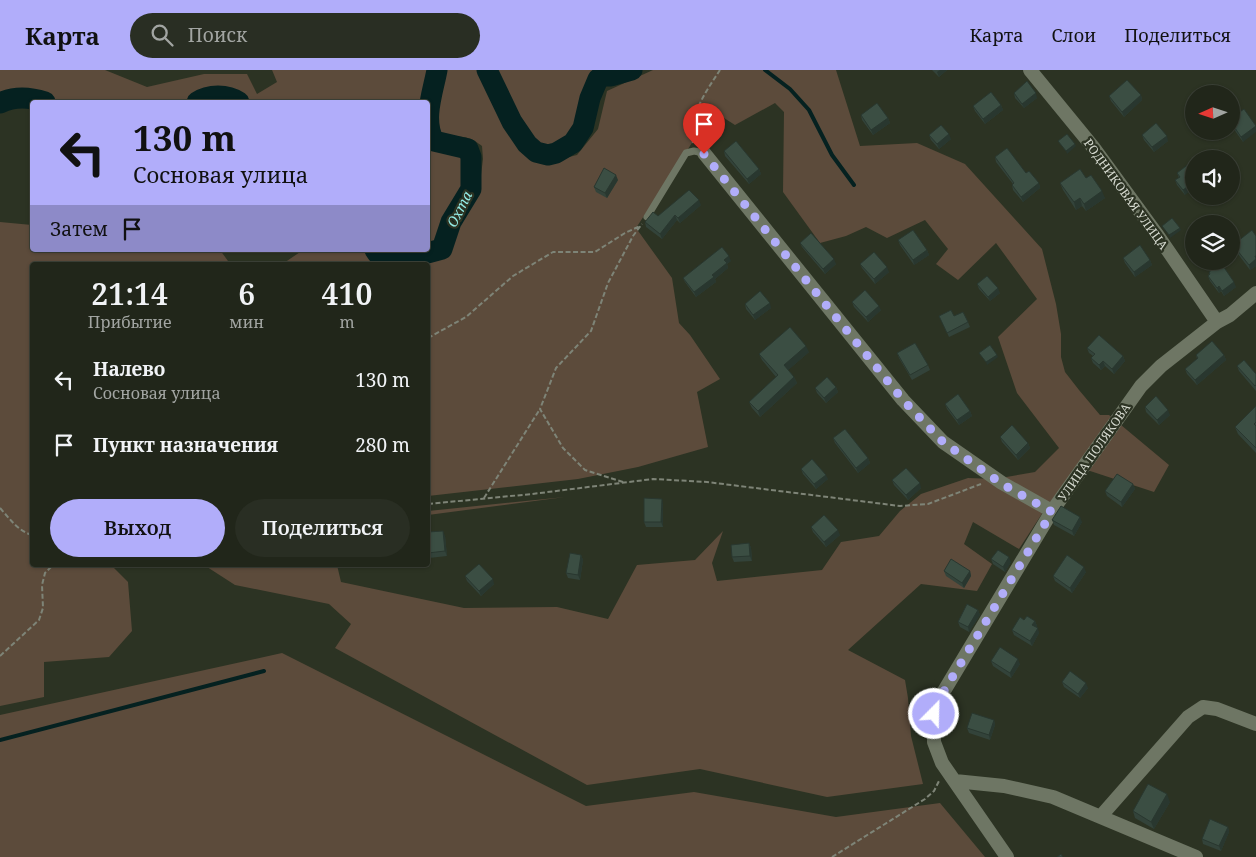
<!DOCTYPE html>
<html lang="ru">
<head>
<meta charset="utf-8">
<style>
  :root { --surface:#21261a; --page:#292e23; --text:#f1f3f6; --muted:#a2a5a2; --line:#3e4339; --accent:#b1adfa }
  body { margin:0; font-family:"Noto Serif",serif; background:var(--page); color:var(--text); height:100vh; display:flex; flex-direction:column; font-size:19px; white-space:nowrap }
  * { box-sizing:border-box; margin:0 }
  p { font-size:16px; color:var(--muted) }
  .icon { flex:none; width:28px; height:28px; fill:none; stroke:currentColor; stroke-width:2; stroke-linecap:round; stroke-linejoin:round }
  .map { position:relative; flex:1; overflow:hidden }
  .drawer { position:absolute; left:30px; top:192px; width:400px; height:305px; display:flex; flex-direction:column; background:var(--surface); border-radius:5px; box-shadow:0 1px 4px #0004,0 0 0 1px var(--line) }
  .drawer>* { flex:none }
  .guide { position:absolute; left:30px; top:30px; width:400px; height:152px; border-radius:5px; box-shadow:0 1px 4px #0004,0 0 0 1px var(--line); background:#b1adfa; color:#111; overflow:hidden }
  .needle { width:32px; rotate:267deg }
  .controls { position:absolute; left:1185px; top:15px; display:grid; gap:10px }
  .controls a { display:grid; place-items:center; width:55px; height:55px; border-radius:50%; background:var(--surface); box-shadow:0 1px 4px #0004,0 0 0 1px var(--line); font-size:25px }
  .pin { position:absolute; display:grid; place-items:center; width:42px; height:42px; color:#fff; margin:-51px -21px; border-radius:50% 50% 50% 0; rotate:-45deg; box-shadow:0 0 5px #0007 }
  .pin .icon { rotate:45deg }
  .me { position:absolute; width:55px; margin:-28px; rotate:23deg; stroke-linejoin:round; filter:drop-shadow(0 0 4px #0008) }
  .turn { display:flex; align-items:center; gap:18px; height:105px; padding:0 20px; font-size:22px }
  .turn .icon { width:65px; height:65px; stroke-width:2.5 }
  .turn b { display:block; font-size:35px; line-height:42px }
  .then { display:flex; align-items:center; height:48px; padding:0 20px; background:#0003; gap:10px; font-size:19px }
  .eta { display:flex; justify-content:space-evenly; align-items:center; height:85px; text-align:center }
  .eta b { font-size:30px; font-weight:600; line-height:35px }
  .button { display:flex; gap:10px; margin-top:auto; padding:10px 20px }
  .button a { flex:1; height:58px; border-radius:30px; background:var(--accent); color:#111; font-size:20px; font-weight:600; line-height:58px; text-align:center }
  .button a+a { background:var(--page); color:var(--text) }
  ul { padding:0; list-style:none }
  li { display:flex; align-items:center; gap:15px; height:65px; padding:0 20px }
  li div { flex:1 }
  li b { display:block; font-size:19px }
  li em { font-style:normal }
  header { display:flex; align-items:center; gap:30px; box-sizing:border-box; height:70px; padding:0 25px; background:var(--accent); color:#111 }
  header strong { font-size:24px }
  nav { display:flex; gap:28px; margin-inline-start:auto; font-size:18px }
  .search { width:350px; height:45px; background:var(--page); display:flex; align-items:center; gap:12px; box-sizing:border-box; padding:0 18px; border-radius:28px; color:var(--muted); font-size:19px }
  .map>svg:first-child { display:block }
  .green { fill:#5c4b3b }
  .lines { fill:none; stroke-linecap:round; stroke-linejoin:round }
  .stream { stroke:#052120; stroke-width:4 }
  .river { stroke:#052120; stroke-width:21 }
  .path { stroke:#7e8477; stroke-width:2; stroke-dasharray:5 2.5; stroke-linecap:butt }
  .lane { stroke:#6e7664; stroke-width:7 }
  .street { stroke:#6e7664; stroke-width:14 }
  .wall { fill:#33433a }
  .shaded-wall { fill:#29372f }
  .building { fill:#3b4e43; stroke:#29372f }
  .route { stroke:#b1adfa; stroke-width:9; stroke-dasharray:0 16.2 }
  .labels { text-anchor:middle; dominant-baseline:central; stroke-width:4.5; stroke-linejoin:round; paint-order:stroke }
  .street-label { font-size:12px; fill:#d6dad0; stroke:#2c3323 }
  .water-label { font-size:14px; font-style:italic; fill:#94ede7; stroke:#2c3323 }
</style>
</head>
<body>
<header>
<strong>Карта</strong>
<div class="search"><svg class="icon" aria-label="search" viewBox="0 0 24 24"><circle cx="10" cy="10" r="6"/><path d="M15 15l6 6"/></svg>Поиск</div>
<nav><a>Карта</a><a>Слои</a><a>Поделиться</a></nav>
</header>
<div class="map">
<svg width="1256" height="787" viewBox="0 0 1256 787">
  <rect width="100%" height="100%" fill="#2c3323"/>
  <path class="green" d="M0,0h105l42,17 57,-13h43l10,20 20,-12 -5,-12h157l-6,32h-176l-20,-13h-25l-12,13h-129l-35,-11 -26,5z
    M446,0h35l16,35 25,48 23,10 32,-8 21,-26 9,-38 46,-21h183l24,76 57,-3 48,21 77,85 14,55 5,30v23l4,15 14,18 21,25h9l60,50 -15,27 -73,-24 -32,35 -30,46 -46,-27 -9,22 28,20 -15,27 -56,-7 -73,66 57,30 3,18 3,38 12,48 -96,13 -127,-28 -113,16 -252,-137 16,-24 -22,-20 -94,-19 -31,-20h133l4,17 123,26 93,-1 51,12 29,-54 58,-5 28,-29 -11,32 5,18 105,-11 19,-28 38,-6 21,-25 21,-17 47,-16 27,1 40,-7 24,-24 -42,-55 -19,-56 39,-38 -41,-56 -38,37 -22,-16 12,-15 -23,-29 -38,18 -21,-11 -20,9 -26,7 -37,-51 1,-80 -9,-9 -40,22 -22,-14 -77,117 36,50 7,45 11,12 30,44 -23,13 11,55 -70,20 -60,12 -150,17v-231h-147l22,-15h64l6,7 45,4 29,-8 10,-26 22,-36 4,-32 -1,-13c-4,-3 -9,-7 -14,-8 -8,-3 -18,1 -26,-4 -11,-8 1,-52 4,-64z
    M495,0h106l-8,3 -7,12 -10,40 -10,14 -23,10 -9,-3 -15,-24z
    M428,76l22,7 10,1c10,18 4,34 -6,51 -3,4 -7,8 -9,13 -6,15 1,19 -17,28z
    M0,152l32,3v25h188l8,11 15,4h-211v300h79l17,17 4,49 -23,26 -65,5v35l-44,9z
    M565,427l-137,18v-4z
    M282,583l304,153 108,-14 142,25 104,-14 45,54h-985v-142z"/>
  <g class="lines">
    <path class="stream" d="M765,0l25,19 19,21 23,45 22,30
      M0,670l264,-69"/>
    <path class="river" d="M487,0l25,52 15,22 9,8 12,3 8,-2 17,-10 10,-15 7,-30 8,-19 6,-3h7l21,-6
      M197,32c12,-8 30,-8 42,0
      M0,33c14,-7 30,-6 45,-1
      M375,180l2,3 39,3 26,-7 9,-27 20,-33v-32l-3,-8 -34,-8c-12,-21 -1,-49 3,-71"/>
    <path class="path" d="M693,73c-4,-28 12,-50 27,-73
      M428,268l38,-21 47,-41 40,-24h42l30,-19 15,-7
      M623,412l-38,-12 -22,-22 -23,-39 16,-41 35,-37 17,-48 25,-47 9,-12
      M484,428l56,-89
      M428,434l104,-10 121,-15 54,3 193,24 28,-2 53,-20
      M0,438c10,11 18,23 32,27
      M0,586l39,-36 4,-12 -1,-23 3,-12 8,-8
      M832,787l93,-58 9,-8 5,-10"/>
    <path class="lane" d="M647,147l39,-64 8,-2 10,2"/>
    <path class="street" d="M1030,0l63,77 65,89 59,86
      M704,83l199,247 40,42 59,41 50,28
      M955,711l49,5 49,11 143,60
      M1101,746l87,-99 15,-10 14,2 39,15
      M1007,787l-65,-94 -8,-21v-28l4,-13 114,-190 89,-125 20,-20 56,-44 13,-7 26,-22"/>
  </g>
  <path class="wall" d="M932,0h15l-8,7z
    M1014,23l23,5 -13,10 -9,-10z
    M1141,25l1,5 -18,17 -13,-16 -2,-5z
    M1001,35l2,5 -18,14 -10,-13 -2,-5z
    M861,45l27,3 2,5 -17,12 -11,-15z
    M1231,48l25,7 -13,17 -12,-17z
    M929,65l22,4 -12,10 -8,-9z
    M1142,65l26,6 -14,11 -10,-12z
    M724,81l35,18 2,5 -12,10 -24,-28z
    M995,87l31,16 13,10 1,5 -17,14 -10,-12 -1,-5 1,-1 -17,-22z
    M1190,93l-5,32 -8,-10 -2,-5 4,-2 -2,-5z
    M1086,108l19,20 -19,13 -4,-5 -6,4 -13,-20 -3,-7z
    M618,110l-11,18 -11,-6 -2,-5z
    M701,135l-21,18 -3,-3 -15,19 -16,-12 -1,-5z
    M1256,166v30l-6,4 -15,-20 -2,-5z
    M898,170l29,10 2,5 -15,10 -14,-20z
    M800,173l36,21 -11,10 -23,-27z
    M1123,188l27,2 2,5 -17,12 -10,-14z
    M731,191l-4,3 1,4 -13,11 1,3 -20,15 -11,-15 -2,-4z
    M860,194l29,8 -14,12 -13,-16z
    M1209,202l27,15 -12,9 -3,-5 -2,2 -9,-12 -2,-5 1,-2z
    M977,214l23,9 -10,8 -11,-12z
    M852,232l29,8 -13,12 -14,-15z
    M745,234l26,4 -16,12 -9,-11z
    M939,246h15l14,6 2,5 -21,10z
    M1087,278l36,8 2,5 -11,13 -9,-8 -4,4 -8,-7 -2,-5 2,-2 -4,-3z
    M809,282l-21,18 6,7 3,6 -37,34 -8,-9 -3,-6 27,-25 -14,-17 -3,-6z
    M897,283l31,12 2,5 -18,10 -13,-22z
    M1196,285h28l2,5 -29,25 -10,-11 -2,-5 12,-10z
    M1237,296l19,8v17l-17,-20z
    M836,317l2,5 -12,11 -9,-10 -2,-5z
    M945,334l25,7 2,5 -13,9 -12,-16z
    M1256,336v47l-18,-19 -3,-7z
    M1145,337l25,8 -11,10 -13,-13z
    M1000,367l28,6 2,5 -12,12 -16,-18z
    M833,368l35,20 2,5 -12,10 -23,-30z
    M801,399l27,10 -12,10 -13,-15z
    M892,410l29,8 -13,12 -14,-15z
    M1133,414l2,5 -13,18 -15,-11 -2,-5z
    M663,434v23h-17l-2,-5z
    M1052,450l30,2 -8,14 -20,-11z
    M811,457l29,8 -14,12 -13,-15z
    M428,462l17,4 2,20 -18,2 -1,-4z
    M749,473l2,5 1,13 -18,1 -2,-5z
    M581,485l2,5 -3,20 -12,-2 -2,-5z
    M991,489l20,3 -6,10 -12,-8z
    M354,495h19v1l-18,2z
    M944,501h26l1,5 -7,12 -18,-12z
    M1086,502l-14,21 -17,-12 -2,-5z
    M465,506l29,8 -13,12 -14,-15z
    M978,540l2,5 -11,17 -9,-5 -2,-5z
    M1024,550l11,1 2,5 -1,1 3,6 -7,13 -18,-11 -2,-5z
    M991,591l29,3 -9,14 -18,-12z
    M1062,612l26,6 -8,10 -16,-11z
    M994,650l1,5 -5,15 -21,-7 -2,-5z
    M1170,732l-16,27 -19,-11 -2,-7z
    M1228,757l1,5 -8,19 -18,-7 -1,-5z"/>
  <path class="shaded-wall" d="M940,0h7l-8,7 -2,-5z
    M1036,23l1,5 -13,10 -2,-4z
    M1141,25l1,5 -18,17 -2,-5z
    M1001,35l2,5 -18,14 -2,-5z
    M888,48l2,5 -17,12 -2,-5z
    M1256,56v6l-13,10 -2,-5z
    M949,64l2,5 -12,10 -2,-5z
    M1167,66l1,5 -14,11 -2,-5z
    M1075,74l1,2 -9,8 -1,-3z
    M759,99l2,5 -12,10 -2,-5z
    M616,105l2,5 -11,18 -2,-5z
    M1194,112v6l-9,7 -2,-5z
    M1039,113l1,5 -17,14 -2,-5z
    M1102,121l3,7 -19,13 -2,-7z
    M1080,128l2,8 -6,4 -2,-8z
    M699,130l2,5 -21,18 -2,-5z
    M675,145l2,5 -15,19 -2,-5z
    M1180,158l1,2 -11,8 -1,-3z
    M927,180l2,5 -15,10 -1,-5z
    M729,186l2,5 -4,3 1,4 -13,11 1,3 -20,15 -2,-5 18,-17 12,-15z
    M1255,186h1v10l-6,4 -1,-5z
    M834,189l2,5 -11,10 -2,-5z
    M1150,190l2,5 -17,12 -1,-5z
    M887,197l2,5 -14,12 -1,-5z
    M1234,212l2,5 -12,9 -2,-5z
    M1219,216l2,5 -2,2 -2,-5z
    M998,218l2,5 -10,8 -2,-4z
    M770,233l1,5 -16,12 -2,-5z
    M879,236l2,4 -13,12 -2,-5z
    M806,276l3,6 -23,20 -2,-7z
    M997,285l1,2 -11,8 -1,-3z
    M1224,285l2,5 -29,25 -2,-5z
    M1123,286l2,5 -11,13 -2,-5z
    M1103,291l2,5 -4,4 -2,-5z
    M794,307l3,6 -37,34 -2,-6z
    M836,317l2,5 -12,11 -2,-5z
    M1168,340l2,5 -11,10 -2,-5z
    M970,341l2,5 -13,9 -2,-5z
    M1028,373l2,5 -12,12 -2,-5z
    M868,388l2,5 -12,10 -2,-5z
    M826,405l2,4 -12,10 -2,-5z
    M920,413l1,5 -13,12 -2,-5z
    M1133,414l2,5 -13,18 -1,-5z
    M662,429l1,5v23l-2,-5z
    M1080,447l2,5 -8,14 -2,-5z
    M838,460l2,5 -14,12 -2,-5z
    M443,461l2,5 2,20 -2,-5z
    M749,473l2,5 1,13 -2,-5z
    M581,485l2,5 -3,20 -2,-5z
    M1009,487l2,5 -6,10 -2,-5z
    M1084,497l2,5 -14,21 -2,-5z
    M970,501l1,5 -7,12 -2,-5z
    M493,509l1,5 -13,12 -2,-5z
    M978,540l2,5 -11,17 -1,-5z
    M1035,551l2,5 -3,4 -2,-5z
    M1038,558l1,5 -7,13 -2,-5z
    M1018,589l2,5 -9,14 -1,-5z
    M1086,613l2,5 -8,10 -2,-4z
    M994,650l1,5 -5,15 -1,-5z
    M1167,724l3,8 -16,27 -3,-7z
    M1228,757l1,5 -8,19 -2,-5z"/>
  <path class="building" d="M1127,10l14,15 -19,17 -13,-16z
    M1027,11l9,12 -14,11 -8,-11z
    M991,22l10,13 -18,14 -10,-13z
    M877,33l11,15 -17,12 -10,-15z
    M1244,39l12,17 -15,11 -10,-15v-4z
    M1156,53l11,13 -15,11 -10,-12z
    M941,55l8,9 -12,10 -8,-9z
    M1067,64l8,10 -9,7 -8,-10z
    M736,71l23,28 -12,10 -23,-28z
    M1007,78l19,25 3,-2 10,12 -18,14 -9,-12 2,-2 -19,-26z
    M1190,93l3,4 1,-1v16l-11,8 -8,-10 5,-3 -3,-4z
    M604,98l12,7 -11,18 -11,-6z
    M1080,99l6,9 5,-3 11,16 -18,13 -4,-6 -6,4 -14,-19z
    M689,120l10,10 -21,18 -3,-3 -15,19 -15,-12 8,-10 5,4z
    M1172,148l8,10 -11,7 -7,-9z
    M913,160l14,20 -14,10 -15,-20z
    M1252,160l4,6v20h-1l1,3 -7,6 -16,-20z
    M811,163l23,26 -11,10 -23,-26z
    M1140,175l10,15 -16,12 -11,-14z
    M722,177l7,9 -5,4 3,3 -15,12 2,2 -20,15 -11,-14z
    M874,182l13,15 -13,12 -14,-15z
    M1221,193l13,19 -12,9 -3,-5 -2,2 -9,-12 2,-2 -1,-2z
    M987,206l11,12 -10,9 -11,-13z
    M865,220l14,16 -13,11 -14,-15z
    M760,221l10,12 -17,12 -8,-11z
    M951,240l3,6 9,-4 5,10 -21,11 -8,-17z
    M790,257l16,19 -22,19 10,12 -36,34 -9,-9 29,-27 -19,-21z
    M1099,265l24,21 -11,13 -9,-8 -4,4 -8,-7 4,-4 -8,-6z
    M1212,271l12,14 -29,25 -10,-11 13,-11 -2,-3z
    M915,273l13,22 -18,10 -13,-22z
    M990,275l7,10 -11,7 -7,-9z
    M1244,290l12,14v11l-1,1 -18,-20z
    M827,307l9,10 -12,11 -9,-10z
    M958,324l12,17 -13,9 -12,-16z
    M1156,326l12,14 -11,10 -12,-13z
    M1256,336v16l-2,2 2,2v22l-21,-21z
    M1012,355l16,18 -12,12 -16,-18z
    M845,359l23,29 -12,10 -23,-30z
    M812,389l14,16 -12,9 -13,-15z
    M906,398l14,15 -14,12 -14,-15z
    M1117,404l16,10 -12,18 -16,-11z
    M644,428l18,1 -1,23h-17z
    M1061,436l19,11 -8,14 -20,-11z
    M824,445l14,15 -14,12 -13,-15z
    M443,461l2,20 -17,2v-21z
    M749,473l1,13 -18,1 -1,-12z
    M998,480l11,7 -6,10 -12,-8z
    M570,483l11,2 -3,20 -12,-2z
    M1067,485l17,12 -14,21 -17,-12z
    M951,489l19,12 -8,12 -18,-12z
    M479,494l14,15 -14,12 -14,-15z
    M967,534l11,6 -10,17 -10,-5z
    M1027,546l8,5 -3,4 6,3 -8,13 -18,-11 8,-13 4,3z
    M1000,577l18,12 -8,14 -19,-12z
    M1070,601l16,12 -8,11 -16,-12z
    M972,643l22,7 -5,15 -22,-7z
    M1148,714l19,10 -16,28 -18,-11z
    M1210,749l18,8 -9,19 -17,-7z
    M1061,784l2,3h-6z"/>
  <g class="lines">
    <path class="route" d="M704,84l199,246 40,42 59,42 50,28 -114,189 -4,13"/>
  </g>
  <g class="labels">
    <g class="street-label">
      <text transform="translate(1126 124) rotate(54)">РОДНИКОВАЯ УЛИЦА</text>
      <text transform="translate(1094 382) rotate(-55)">УЛИЦА ПОЛЯКОВА</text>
    </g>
    <g class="water-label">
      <text transform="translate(459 139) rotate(-63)">Охта</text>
    </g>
  </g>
</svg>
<div class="controls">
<a><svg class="needle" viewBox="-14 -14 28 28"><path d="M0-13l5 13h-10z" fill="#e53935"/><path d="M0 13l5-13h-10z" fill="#a2a5a2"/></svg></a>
<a><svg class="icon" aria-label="sound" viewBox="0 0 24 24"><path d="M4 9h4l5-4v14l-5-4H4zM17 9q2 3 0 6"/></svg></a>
<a><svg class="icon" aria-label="layers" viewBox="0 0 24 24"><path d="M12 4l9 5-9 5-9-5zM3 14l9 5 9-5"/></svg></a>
</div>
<div class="pin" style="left:704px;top:84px;background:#d93025"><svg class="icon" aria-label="arrive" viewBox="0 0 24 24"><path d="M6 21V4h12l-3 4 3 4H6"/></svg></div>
<svg class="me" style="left:934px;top:644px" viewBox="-20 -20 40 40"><circle r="17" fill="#b1adfa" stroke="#fff" stroke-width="3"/><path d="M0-11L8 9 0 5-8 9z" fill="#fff"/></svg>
<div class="guide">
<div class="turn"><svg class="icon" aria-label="left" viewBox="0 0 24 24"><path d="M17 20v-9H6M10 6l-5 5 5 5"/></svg><div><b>130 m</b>Сосновая улица</div></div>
<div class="then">Затем<svg class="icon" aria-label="arrive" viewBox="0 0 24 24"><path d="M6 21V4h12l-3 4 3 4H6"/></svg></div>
</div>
<section class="drawer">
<div class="eta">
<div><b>21:14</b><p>Прибытие</p></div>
<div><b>6</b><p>мин</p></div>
<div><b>410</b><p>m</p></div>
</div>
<ul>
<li><svg class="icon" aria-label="left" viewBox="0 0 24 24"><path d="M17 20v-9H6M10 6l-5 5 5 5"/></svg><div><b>Налево</b><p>Сосновая улица</p></div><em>130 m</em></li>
<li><svg class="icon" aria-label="arrive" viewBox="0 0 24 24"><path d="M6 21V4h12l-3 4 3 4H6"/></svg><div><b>Пункт назначения</b></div><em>280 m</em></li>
</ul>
<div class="button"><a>Выход</a><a>Поделиться</a></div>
</section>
</div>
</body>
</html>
